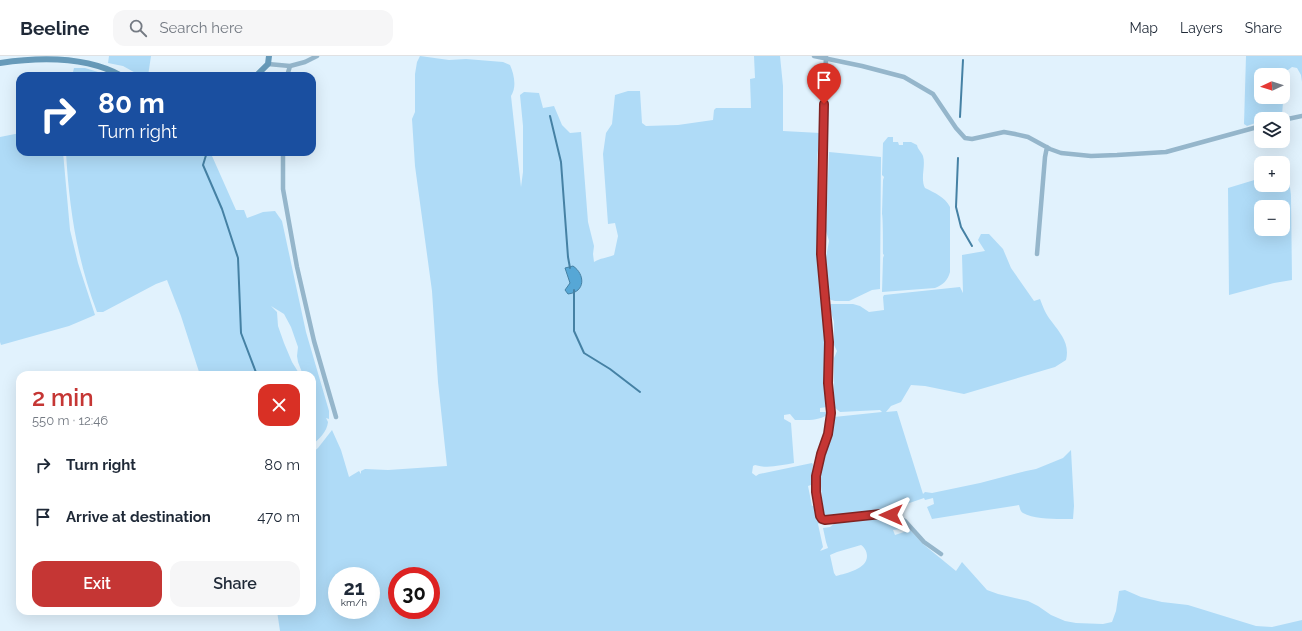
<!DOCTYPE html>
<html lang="en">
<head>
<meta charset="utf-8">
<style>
  :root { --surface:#fff; --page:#f6f6f7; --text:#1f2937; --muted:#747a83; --line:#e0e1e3; --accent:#c53634 }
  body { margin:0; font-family:Raleway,sans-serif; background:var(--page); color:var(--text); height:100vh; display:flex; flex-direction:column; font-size:15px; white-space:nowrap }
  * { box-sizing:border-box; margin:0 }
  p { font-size:13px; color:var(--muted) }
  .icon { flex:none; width:22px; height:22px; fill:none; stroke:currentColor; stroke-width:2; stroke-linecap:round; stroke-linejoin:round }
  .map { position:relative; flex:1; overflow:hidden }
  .drawer { position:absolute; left:16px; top:315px; width:300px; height:244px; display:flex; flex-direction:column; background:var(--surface); border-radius:12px; box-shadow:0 4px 16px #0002 }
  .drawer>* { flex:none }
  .top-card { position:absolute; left:16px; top:16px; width:300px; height:84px; border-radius:12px; box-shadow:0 4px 16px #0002; background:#1a4fa0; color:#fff; overflow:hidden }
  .needle { width:26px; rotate:266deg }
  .buttons { position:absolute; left:1254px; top:12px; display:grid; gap:8px }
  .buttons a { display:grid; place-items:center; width:36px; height:36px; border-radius:8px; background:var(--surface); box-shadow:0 4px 16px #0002; font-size:20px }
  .speed { position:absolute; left:328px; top:511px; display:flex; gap:8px; font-size:20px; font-weight:700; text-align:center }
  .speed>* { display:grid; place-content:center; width:52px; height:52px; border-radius:50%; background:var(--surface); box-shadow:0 4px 16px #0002; line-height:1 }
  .speed small { font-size:10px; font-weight:400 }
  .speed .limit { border:6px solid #d22; background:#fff; color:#111 }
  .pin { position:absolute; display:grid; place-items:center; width:34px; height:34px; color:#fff; margin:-41px -17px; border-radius:50% 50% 50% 0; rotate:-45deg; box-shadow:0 0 4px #0007 }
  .pin .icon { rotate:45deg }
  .me { position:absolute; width:44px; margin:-22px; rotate:270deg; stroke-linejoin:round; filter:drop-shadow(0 0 3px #0008) }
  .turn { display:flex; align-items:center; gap:14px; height:84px; padding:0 16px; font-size:18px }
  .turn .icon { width:52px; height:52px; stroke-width:2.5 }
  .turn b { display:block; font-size:28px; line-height:34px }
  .round { display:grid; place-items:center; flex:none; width:42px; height:42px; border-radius:12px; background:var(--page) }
  .headline { display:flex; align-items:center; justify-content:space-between; height:68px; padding:0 16px }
  h1 { font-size:24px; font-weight:600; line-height:30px; color:var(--accent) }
  .button { display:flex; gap:8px; margin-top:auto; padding:8px 16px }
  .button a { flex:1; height:46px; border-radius:12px; background:var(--accent); color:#fff; font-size:16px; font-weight:600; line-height:46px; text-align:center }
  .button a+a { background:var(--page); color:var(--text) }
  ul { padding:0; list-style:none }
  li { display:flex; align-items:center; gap:12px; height:52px; padding:0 16px }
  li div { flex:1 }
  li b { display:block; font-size:15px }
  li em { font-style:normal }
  header { display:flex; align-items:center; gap:24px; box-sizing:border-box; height:56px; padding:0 20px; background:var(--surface); border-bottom:1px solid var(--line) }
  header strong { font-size:19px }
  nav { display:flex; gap:22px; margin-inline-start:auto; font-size:14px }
  .search { width:280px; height:36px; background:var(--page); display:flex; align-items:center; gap:10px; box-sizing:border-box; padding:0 14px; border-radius:12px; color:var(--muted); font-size:15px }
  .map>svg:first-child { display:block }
  .green { fill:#afdbf7; fill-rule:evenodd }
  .water { fill:#56a7d6; stroke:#4581a4 }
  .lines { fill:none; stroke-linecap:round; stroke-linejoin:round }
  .stream { stroke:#4581a4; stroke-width:2 }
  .street { stroke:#95b6cb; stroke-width:4.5 }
  .secondary { stroke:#679ab9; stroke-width:6 }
  .route-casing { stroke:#802322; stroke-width:10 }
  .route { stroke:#c53634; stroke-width:7 }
</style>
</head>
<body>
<header>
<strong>Beeline</strong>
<div class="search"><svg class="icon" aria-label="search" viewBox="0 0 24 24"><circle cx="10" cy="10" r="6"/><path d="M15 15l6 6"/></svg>Search here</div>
<nav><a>Map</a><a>Layers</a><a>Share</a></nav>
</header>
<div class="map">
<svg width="1302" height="575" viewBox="0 0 1302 575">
  <rect width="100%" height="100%" fill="#e1f2fd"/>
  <path class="green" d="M109,0h42l-3,20h-7l-18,-10 -15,-3z
    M420,0l29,4 17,-1 37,3 7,3c4,9 7,22 1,31l10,91 2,-15v-46l-3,-31 4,-3 15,1 4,15 11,-2 8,19 8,8 11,-1 7,90 6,24 -1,8 1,8c6,-4 13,-4 20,-7l4,-19 -3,-13 -7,1 -5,-70 3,-21 6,-9 3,-29 13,-4h12l2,32 4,3 32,-1 35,-5 1,-10 2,-2h35l-1,-29 5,-1 -1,-22h26l3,30v45l37,2c-1,11 -3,21 -3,31v90l4,41 4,19 2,18 -1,40 1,35 -7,1v4h8l-1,3c-9,6 -21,5 -32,5l-5,-6 -6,1v4l7,4 3,40c-12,2 -27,6 -39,2l-2,1 -1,7 4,3 3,-2 53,-11 1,2 -2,20 -3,1 4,20 4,-1 3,18 -1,1 5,23 -3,4 8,-3 -2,-6 -3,-14 7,-1 8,-6 44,-6 17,4 9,9 -15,2 2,5 15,-5 13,14 33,27 6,-9 25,28 11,4 30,7 10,5 13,9 14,6 11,2 27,1 9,-2 4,-11 3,-20 6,-1 16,7 21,5 26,3 68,21 16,1 30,-7v11h-1022l-3,-20h35v-158l6,-5 14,-18 9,20 8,27 10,-6 2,3v-3l4,-2 23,1 59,-4 -9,-84 -6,-91 -17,-125 -3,-47 3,-7v-38l2,-12zM861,489c3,2 6,6 6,11 0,13 -20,17 -31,20l-2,-3 -4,-18 7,-3zM337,520h34v34h-34zM397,520h34v34h-34z
    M1246,0h56v26l-1,-7 -4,-7 -5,-1 -4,3 -3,7 -3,38 -1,2 -6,2h-14v2l-14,5 -3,-2zM1261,19h22v22h-22z
    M74,12h11l26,8h-39z
    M20,77v19h43l7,78 8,33 17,52 -26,11 -68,19 -1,-3v-205z
    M888,81h5v5h5l1,3h4v-3h8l6,3c1,5 4,6 6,11 3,10 -3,22 2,32 10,5 20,9 25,19v65c-2,8 -7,13 -15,16l-53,4 1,-34 1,-3 -1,-1c0,-6 0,-38 -1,-40l1,-34 1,-3 -2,-2 1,-32z
    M66,96h148l-2,4 24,54h8l3,8 16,-6 12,-1 7,10 24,111 23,79v8l-3,-1 2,4c-1,10 -9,17 -16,23v-52l3,3 -3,-7v-14h-9l-5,-13 -1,-6 1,-9 -7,-20 -7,-13 -13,-8 6,6 1,14 6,17 8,19 8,13h-100l-19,-59 -14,-36 -11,4 -53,28h-6c-20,-52 -28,-105 -31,-160z
    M829,96l52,5 -1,132 -8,1 -23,11h-14l-4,-1 -2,-2 -4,-35 4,-22 -3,-10z
    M1288,116l3,23 1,85 -18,3 -45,12 -1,-107 33,-10v7h22v-12zM1261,151h22v22h-22z
    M981,178h8l14,15 8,19 23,33 6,-2c3,8 6,16 12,23 9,12 18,22 14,38l-11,7 -91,27 -39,-8 -14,-1 -10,17 -10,4 -5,6 11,-1 26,83 2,-2 7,1 48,-10 46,-12 10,-2 27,-11 8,-8 3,56 -1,13c-14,0 -38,1 -50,-6 -3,-2 -3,-5 -4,-8l-87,14 -5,-12 7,-3 -1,-6 -8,2 -1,-2 -38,13 -59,5 -3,-2 -1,-5 -3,-35 12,-41 2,-16 48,-5 -2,-2 -40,2 -6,-5v-49l3,-7 -3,-6v-23l-5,-17 2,-1h22l7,2 9,6 15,-2 -1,-13 1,-2 76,-8 3,6 -1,-38 23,-4 -7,-11z"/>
  <path class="water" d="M573,210c12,8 13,26 -5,28l-3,-4 5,-7 -5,-15z"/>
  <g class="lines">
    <path class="stream" d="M550,60l11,46 7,95 2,11
      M960,61l3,-57
      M207,96l-4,13 19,44 16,49 3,75 16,42
      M958,102l-2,49 5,20 11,19
      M574,234v41l10,22 26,16 30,23"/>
    <path class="street" d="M814,0l48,10 42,11 29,17 23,34 9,10 7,1 32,-7 11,2 13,3 22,12 11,4 30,3 26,-1 49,-3 95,-26
      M826,0l-4,91 -1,107 8,88 -1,41 3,30 -3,21 -7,20 -5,22 1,16 3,24 1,3 4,1 56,-6 14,2 10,5 19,21 17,12
      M268,8l22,2 15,-4 12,-6
      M287,20l3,-10
      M1283,64l19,-4
      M283,96v37l14,78 17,74 22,76
      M1037,198l8,-97 2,-10"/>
    <path class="secondary" d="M0,7c40,-6 86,-7 122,13
      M256,20l12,-12 1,-8"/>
  </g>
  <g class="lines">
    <g class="route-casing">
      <path id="route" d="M824,48l-3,150 8,88 -1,41 3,30 -3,21 -7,20 -5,22v16l4,24 2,3 3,1 56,-6 10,1"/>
    </g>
    <use href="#route" class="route"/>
  </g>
</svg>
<div class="buttons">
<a><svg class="needle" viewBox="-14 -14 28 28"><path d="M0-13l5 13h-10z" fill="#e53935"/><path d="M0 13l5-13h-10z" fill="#747a83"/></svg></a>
<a><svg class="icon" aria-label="layers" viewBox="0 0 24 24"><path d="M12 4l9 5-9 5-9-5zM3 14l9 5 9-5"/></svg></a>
<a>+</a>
<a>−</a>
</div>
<div class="speed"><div>21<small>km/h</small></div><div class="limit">30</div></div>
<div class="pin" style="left:824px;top:48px;background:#d93025"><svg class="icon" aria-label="arrive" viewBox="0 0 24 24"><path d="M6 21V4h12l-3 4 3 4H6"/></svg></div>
<svg class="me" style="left:891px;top:459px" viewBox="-20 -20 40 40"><path d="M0-17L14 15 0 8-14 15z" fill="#c53634" stroke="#fff" stroke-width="4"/></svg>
<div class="top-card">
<div class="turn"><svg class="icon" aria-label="right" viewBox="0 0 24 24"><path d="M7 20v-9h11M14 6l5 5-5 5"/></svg><div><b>80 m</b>Turn right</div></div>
</div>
<section class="drawer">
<div class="headline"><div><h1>2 min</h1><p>550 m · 12:46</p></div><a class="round" style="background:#d93025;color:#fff"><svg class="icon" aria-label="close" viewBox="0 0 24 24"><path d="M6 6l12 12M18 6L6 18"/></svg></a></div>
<ul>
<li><svg class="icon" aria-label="right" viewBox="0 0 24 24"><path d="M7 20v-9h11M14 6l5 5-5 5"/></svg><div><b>Turn right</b></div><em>80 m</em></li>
<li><svg class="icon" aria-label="arrive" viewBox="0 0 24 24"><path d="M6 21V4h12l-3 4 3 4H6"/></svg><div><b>Arrive at destination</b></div><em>470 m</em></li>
</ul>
<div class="button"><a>Exit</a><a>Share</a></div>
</section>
</div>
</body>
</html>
